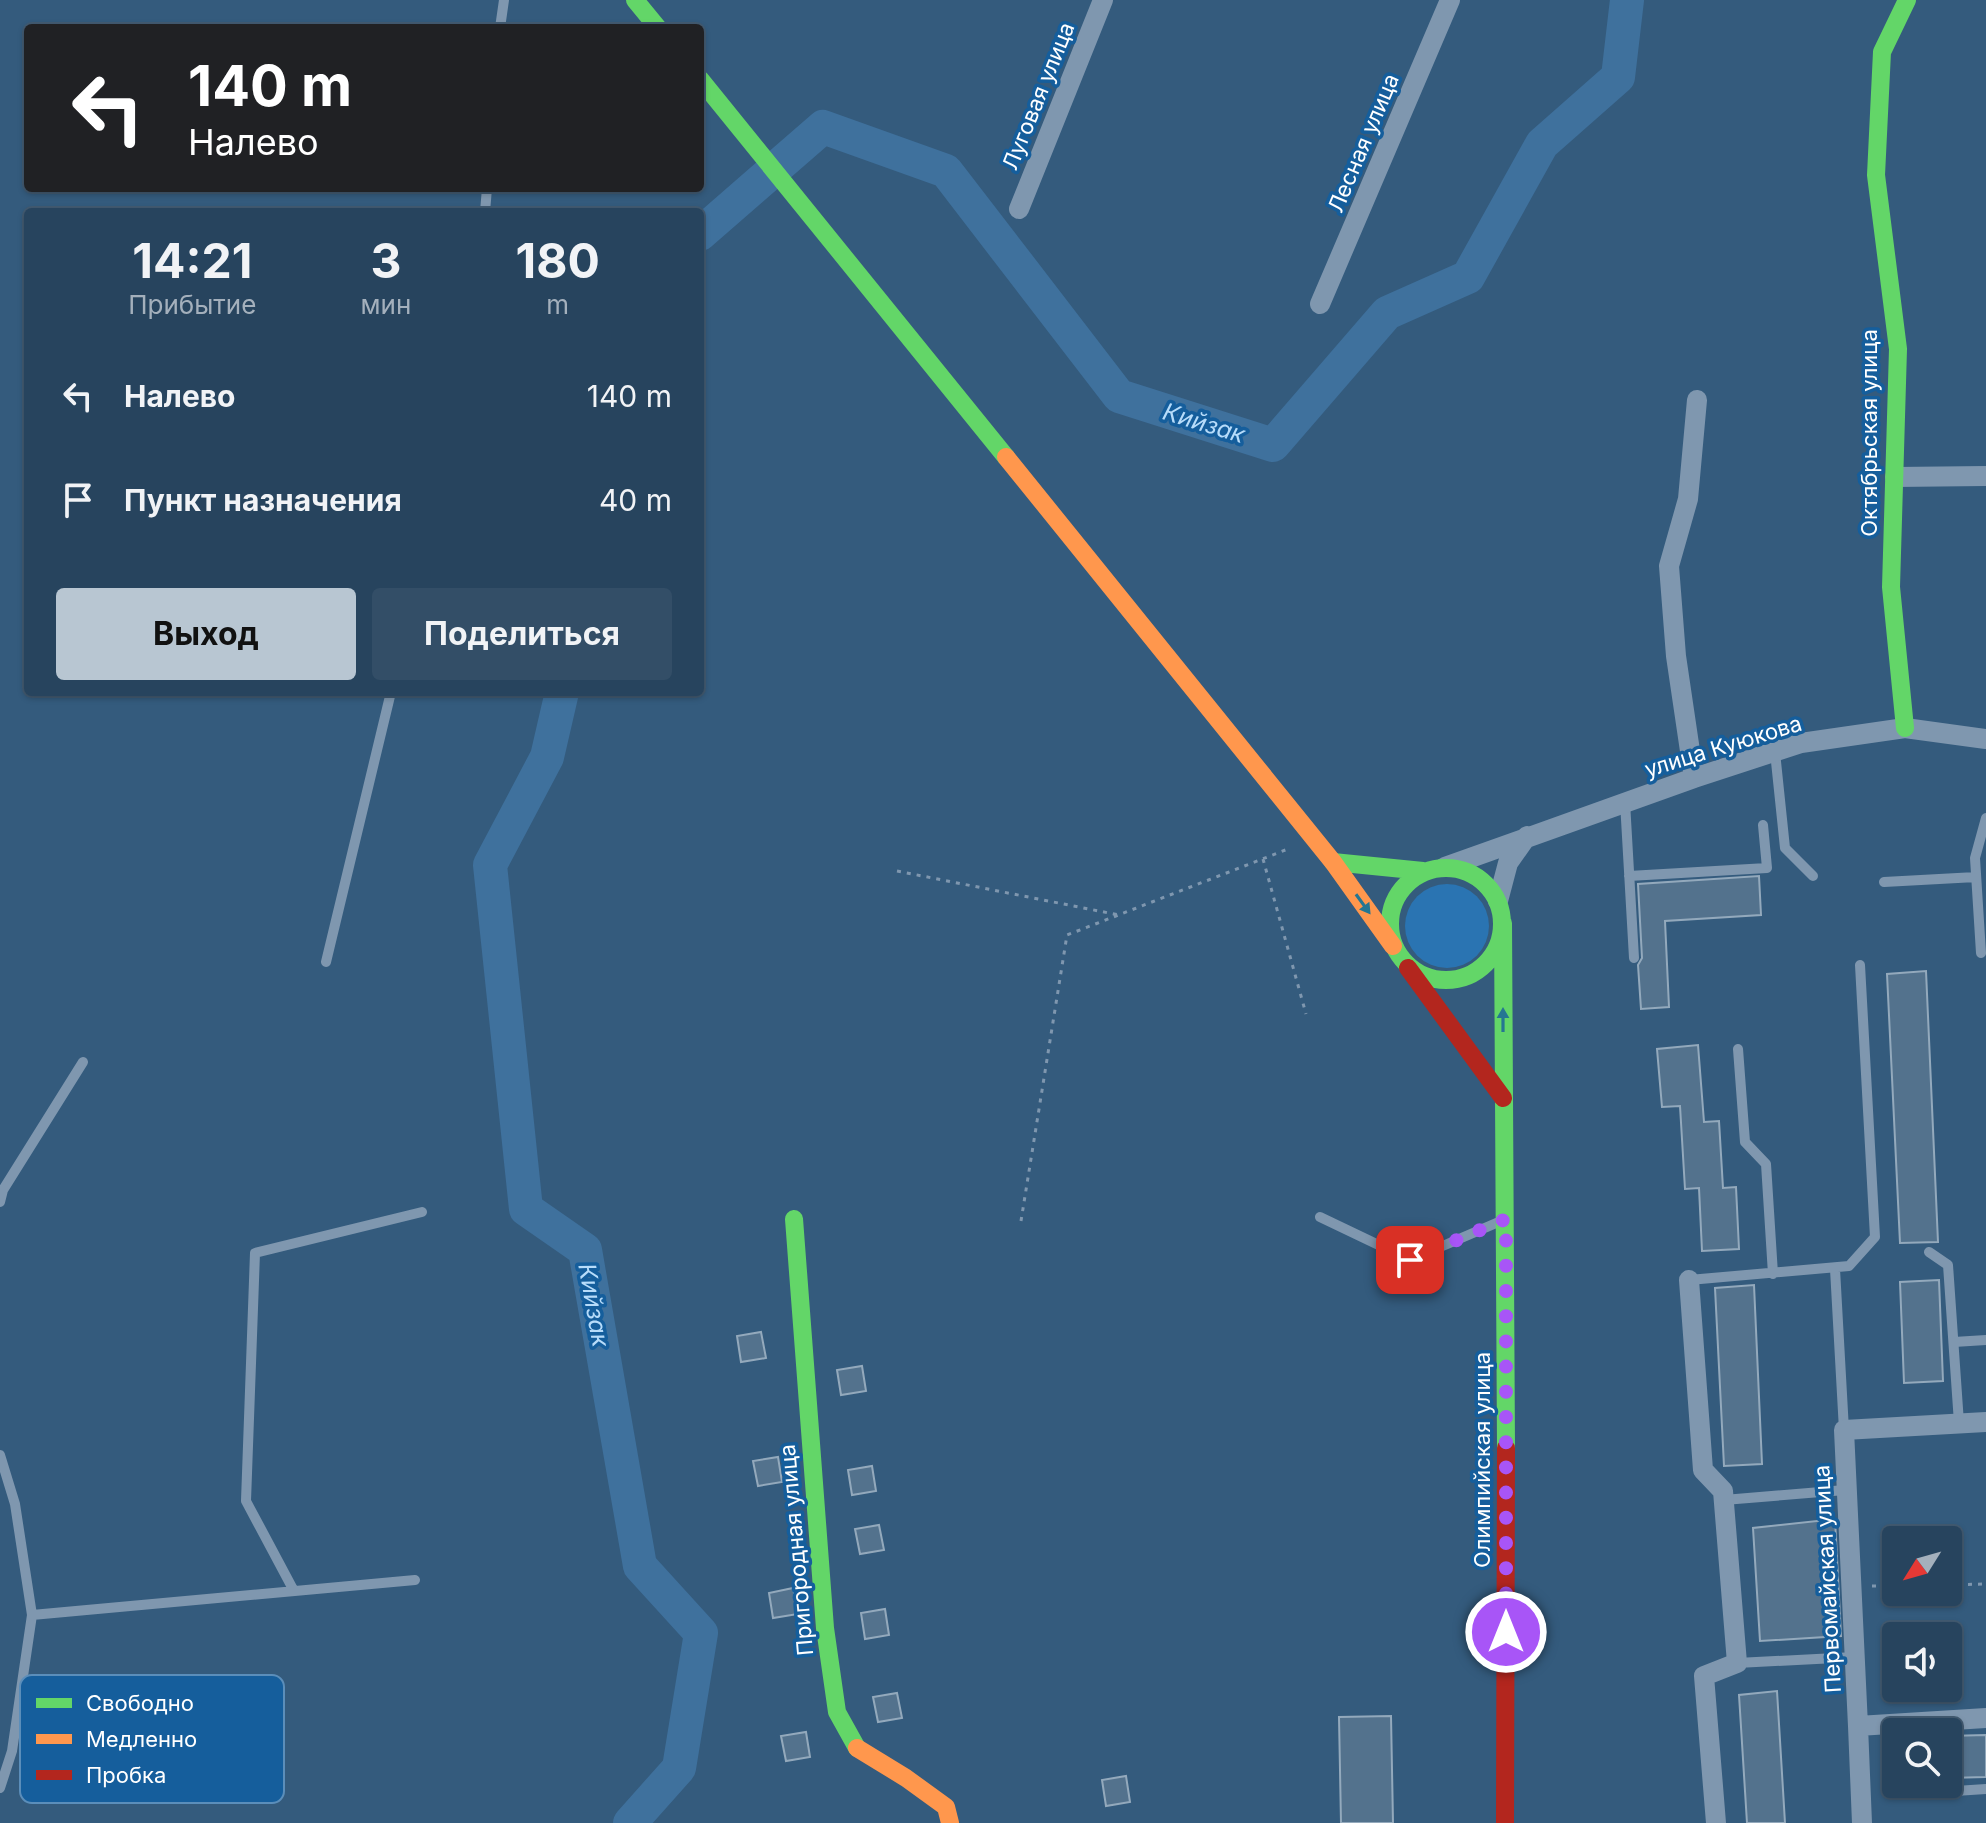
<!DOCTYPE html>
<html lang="ru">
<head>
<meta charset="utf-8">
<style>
  :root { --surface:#27445e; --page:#334e67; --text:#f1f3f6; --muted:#a4b0bc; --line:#435c73; --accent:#b8c6d2 }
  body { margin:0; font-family:Inter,sans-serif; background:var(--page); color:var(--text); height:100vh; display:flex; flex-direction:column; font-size:30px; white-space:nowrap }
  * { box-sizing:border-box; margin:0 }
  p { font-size:26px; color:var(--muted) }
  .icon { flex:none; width:44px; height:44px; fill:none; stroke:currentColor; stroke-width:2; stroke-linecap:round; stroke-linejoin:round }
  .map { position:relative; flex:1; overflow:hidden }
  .sheet { position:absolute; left:24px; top:208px; width:680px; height:488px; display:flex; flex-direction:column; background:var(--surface); border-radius:8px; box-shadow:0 2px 6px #0004,0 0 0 2px var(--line) }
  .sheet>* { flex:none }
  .top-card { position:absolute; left:24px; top:24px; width:680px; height:168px; border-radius:8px; box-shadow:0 2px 6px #0004,0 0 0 2px var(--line); background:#202124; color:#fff; overflow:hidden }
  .needle { width:52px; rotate:233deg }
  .tools { position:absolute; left:1882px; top:1526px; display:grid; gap:16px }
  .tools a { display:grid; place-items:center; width:80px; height:80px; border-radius:8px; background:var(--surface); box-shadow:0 2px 6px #0004,0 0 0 2px var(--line); font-size:40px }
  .pin { position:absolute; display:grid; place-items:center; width:68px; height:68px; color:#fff; margin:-34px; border-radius:16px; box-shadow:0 4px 12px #0006 }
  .me { position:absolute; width:88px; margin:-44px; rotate:0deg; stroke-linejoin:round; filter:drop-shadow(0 0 6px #0008) }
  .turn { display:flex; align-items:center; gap:28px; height:168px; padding:0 32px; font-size:36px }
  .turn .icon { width:104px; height:104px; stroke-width:2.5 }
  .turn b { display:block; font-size:56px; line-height:68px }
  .eta { display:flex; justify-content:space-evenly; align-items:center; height:136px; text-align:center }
  .eta b { font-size:48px; font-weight:700; line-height:56px }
  .button { display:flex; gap:16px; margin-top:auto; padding:16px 32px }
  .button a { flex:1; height:92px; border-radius:8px; background:var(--accent); color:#111; font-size:32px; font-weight:700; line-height:92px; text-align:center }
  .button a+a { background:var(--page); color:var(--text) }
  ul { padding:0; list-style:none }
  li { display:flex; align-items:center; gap:24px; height:104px; padding:0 32px }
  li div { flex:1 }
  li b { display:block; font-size:30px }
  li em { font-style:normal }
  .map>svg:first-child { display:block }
  .green { fill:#2a74b2 }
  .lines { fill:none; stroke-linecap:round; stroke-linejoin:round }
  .river { stroke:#3f719d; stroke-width:34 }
  .building { fill:#53728d; stroke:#93a9bc; stroke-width:2 }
  .path { stroke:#7f97af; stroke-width:3; stroke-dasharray:4 6; stroke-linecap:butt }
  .lane { stroke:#7f97af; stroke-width:10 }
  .street { stroke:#7f97af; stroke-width:20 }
  .fast { stroke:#63d668; stroke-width:18 }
  .slow { stroke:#ff974d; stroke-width:18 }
  .jam { stroke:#b3261e; stroke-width:18 }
  .oneway { fill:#257692 }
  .route { stroke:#a855f7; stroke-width:14; stroke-dasharray:0 25.2 }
  .labels { text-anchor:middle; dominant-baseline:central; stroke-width:7; stroke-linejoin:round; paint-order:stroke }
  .street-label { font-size:22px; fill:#fff; stroke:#155e9c }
  .water-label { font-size:24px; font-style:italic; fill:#b7dcfa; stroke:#155e9c }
  .key { fill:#155e9c; stroke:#5b8eba; stroke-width:2 }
  .key-label { font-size:22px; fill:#fff }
</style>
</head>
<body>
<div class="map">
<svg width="1986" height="1823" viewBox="0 0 1986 1823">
  <rect width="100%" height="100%" fill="#345b7d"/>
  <path class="green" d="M1405 926a42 42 0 1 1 84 0a42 42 0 1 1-84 0Z"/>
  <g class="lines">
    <path class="river" d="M700,234l123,-107 123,44 173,225 154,49 114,-132 81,-36 74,-133 76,-67 9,-77
      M562,692l-15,65 -57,108 36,344 59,41 55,316 61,67 -22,135 -49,55"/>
  </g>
  <path class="building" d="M1759,876l2,39 -96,6 4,86 -28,2 -3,-44 4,-7 -4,-74z
    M1926,971l12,271 -38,1 -13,-269z
    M1698,1045l6,77 15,-1 4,67 13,-1 3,62 -37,2 -3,-63 -14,1 -5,-83 -18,1 -5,-58z
    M1939,1280l4,101 -39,2 -4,-101z
    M1754,1285l8,179 -38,2 -9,-178z
    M761,1332l5,26 -25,4 -4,-26z
    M862,1366l4,25 -25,4 -4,-25z
    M778,1457l4,25 -24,4 -5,-25z
    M872,1466l4,25 -24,4 -4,-25z
    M1835,1519l6,117 -81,5 -7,-113z
    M879,1525l5,25 -24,4 -5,-25z
    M793,1588l5,26 -25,4 -4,-25z
    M885,1609l4,26 -24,4 -4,-26z
    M1777,1691l8,132h-38l-8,-128z
    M897,1693l5,25 -24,4 -5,-25z
    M1391,1716l2,107h-52l-2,-106z
    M806,1732l4,25 -24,4 -5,-25z
    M1986,1735v42l-38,1v-42z
    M1126,1776l4,26 -24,4 -4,-26z"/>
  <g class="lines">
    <path class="path" d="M1263,859l43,155
      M897,871l222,44
      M1021,1221l46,-286 221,-86
      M1948,1585l38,-1
      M1872,1586h24"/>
    <path class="lane" d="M500,28l4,-28
      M485,212l2,-24
      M1775,752l10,96 28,28
      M1625,802l9,156
      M1629,876l138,-8 -4,-43
      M1884,882l92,-5
      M1981,953l-6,-95 11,-40
      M326,962l65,-270
      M1738,1049l7,93 21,22 7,110
      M0,1202l3,-12 80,-128
      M1320,1217l90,43 91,-39
      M1929,1252l19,13 11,158
      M1835,1269l9,161
      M1689,1280l160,-14 26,-29 -15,-272
      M1954,1342l32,-2
      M0,1455l15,49 17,111
      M1724,1500l121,-10
      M294,1591l-48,-90 9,-248 167,-41
      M1737,1663l118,-6
      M0,1788l12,-37 20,-136 383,-35
      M1910,1794l76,-5"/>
    <path class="street" d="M1019,209l84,-209
      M1320,304l130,-304
      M1895,477l91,-1
      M1694,778l-18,-122 -7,-90 19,-67 9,-99
      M1445,867l249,-89 107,-35 104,-15 81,11
      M1498,901l10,-38 19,-27
      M1689,1280l14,190 20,21 14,172 -33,13 12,147
      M1986,1422l-142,8 14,296 128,-8
      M1858,1726l4,97"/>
    <path class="fast" d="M635,0l23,28
      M700,79l306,378
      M1905,728l-14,-141 7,-238 -22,-174 6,-123 25,-52
      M1333,862l90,9
      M1390 924a56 56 0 1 1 112 0a56 56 0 1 1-112 0Z
      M1503,923l3,525
      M794,1219l31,409 12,84 20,36"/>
    <path class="slow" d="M1006,457l327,405 60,84
      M857,1748l49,30 40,29 4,16"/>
    <path class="jam" d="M1408,968l95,130
      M1505,1823l1,-375"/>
  </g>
  <defs><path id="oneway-solid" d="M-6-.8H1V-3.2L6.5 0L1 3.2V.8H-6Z" transform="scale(2)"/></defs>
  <g class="oneway">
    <use href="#oneway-solid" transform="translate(1363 904) rotate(54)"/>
    <use href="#oneway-solid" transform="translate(1503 1020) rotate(-90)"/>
  </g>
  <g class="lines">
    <path class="route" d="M1410,1260l96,-41v413"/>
  </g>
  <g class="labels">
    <g class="street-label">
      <text transform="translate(1038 96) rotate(-68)">Луговая улица</text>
      <text transform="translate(1363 143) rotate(-67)">Лесная улица</text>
      <text transform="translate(1869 433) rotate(-90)">Октябрьская улица</text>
      <text transform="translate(1723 746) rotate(-17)">улица Куюкова</text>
      <text transform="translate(1482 1460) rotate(-90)">Олимпийская улица</text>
      <text transform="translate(796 1550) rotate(-95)">Пригородная улица</text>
      <text transform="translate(1827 1579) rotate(-93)">Первомайская улица</text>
    </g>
    <g class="water-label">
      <text transform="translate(1204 423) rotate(17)">Кийзак</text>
      <text transform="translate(594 1305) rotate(80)">Кийзак</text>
    </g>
  </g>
  <rect x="20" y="1675" width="264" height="128" rx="12" class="key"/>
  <rect x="36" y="1698" width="36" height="10" fill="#63d668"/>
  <rect x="36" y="1734" width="36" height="10" fill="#ff974d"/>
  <rect x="36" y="1770" width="36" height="10" fill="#b3261e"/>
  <g class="key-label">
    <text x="86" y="1711">Свободно</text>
    <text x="86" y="1747">Медленно</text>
    <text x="86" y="1783">Пробка</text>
  </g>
</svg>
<div class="tools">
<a><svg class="needle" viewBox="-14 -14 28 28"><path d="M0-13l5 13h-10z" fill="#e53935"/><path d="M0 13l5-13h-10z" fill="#a4b0bc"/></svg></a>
<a><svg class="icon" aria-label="sound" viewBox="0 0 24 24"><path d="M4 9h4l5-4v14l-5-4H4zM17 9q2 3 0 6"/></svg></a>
<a><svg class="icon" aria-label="search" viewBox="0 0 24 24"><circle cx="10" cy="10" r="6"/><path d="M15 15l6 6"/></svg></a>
</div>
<div class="pin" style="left:1410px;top:1260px;background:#d93025"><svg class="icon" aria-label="arrive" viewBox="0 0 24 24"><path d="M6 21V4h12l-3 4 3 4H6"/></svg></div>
<svg class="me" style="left:1506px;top:1632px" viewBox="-20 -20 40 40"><circle r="17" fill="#a855f7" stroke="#fff" stroke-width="3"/><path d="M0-11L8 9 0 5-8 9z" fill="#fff"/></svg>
<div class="top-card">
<div class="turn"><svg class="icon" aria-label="left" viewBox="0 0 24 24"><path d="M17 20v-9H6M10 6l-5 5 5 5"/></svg><div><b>140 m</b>Налево</div></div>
</div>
<section class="sheet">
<div class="eta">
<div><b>14:21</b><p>Прибытие</p></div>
<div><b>3</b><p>мин</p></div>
<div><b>180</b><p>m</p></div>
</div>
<ul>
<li><svg class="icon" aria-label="left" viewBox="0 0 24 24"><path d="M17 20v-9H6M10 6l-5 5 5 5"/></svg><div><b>Налево</b></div><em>140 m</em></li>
<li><svg class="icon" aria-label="arrive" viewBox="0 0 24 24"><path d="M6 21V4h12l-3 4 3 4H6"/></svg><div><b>Пункт назначения</b></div><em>40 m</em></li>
</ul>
<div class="button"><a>Выход</a><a>Поделиться</a></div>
</section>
</div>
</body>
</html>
